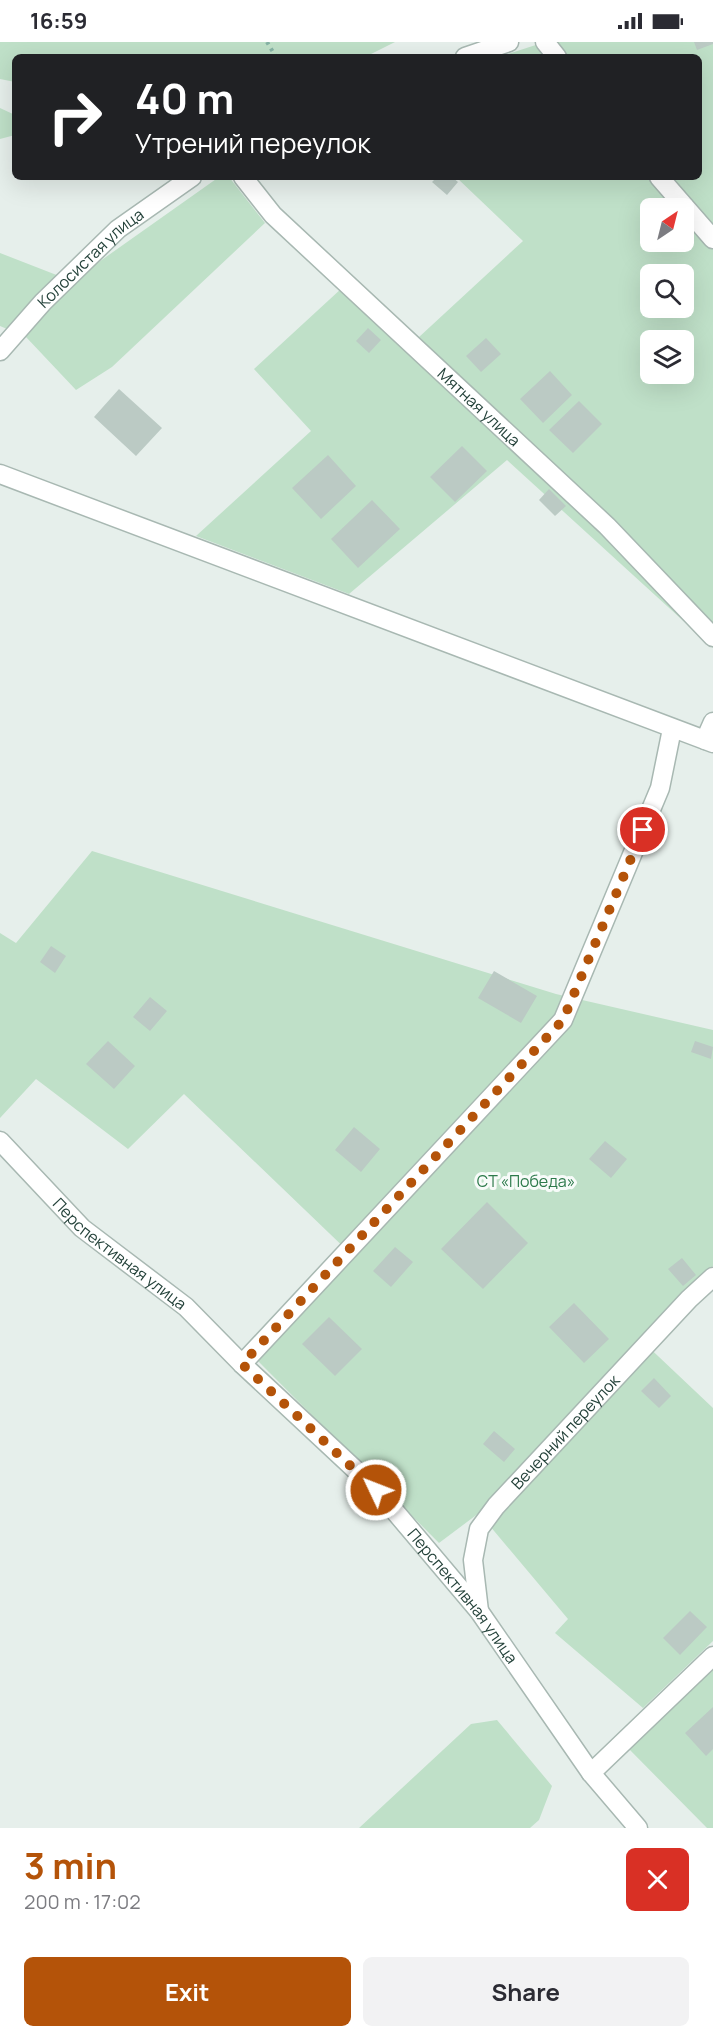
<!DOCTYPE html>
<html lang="en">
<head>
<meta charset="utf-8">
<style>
  :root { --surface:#fff; --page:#f2f2f3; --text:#2b2b33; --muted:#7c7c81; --accent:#b45309 }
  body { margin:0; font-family:Manrope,sans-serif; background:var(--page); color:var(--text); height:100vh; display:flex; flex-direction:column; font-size:22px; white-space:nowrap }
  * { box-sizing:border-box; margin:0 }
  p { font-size:20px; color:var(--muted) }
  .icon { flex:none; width:33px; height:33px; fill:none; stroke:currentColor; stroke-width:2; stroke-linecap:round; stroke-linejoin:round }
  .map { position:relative; height:1786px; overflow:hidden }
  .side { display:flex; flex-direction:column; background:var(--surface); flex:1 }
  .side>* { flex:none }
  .hud { position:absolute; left:12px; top:12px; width:690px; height:126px; border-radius:9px; box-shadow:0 6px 24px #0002; background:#202124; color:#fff; overflow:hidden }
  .needle { width:39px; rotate:35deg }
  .tools { position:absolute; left:640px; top:156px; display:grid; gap:12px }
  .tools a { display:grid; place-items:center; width:54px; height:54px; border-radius:9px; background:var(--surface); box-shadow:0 6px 24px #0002; font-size:30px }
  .pin { position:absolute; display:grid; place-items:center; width:51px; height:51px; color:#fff; margin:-26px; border:3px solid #fff; border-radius:50%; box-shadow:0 2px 6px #0007 }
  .me { position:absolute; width:66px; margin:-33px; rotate:313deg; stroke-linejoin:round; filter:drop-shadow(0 0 4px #0008) }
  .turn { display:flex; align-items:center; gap:21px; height:126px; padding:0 24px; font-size:27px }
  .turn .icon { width:78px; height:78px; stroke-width:2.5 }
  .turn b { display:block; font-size:42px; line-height:51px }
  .round { display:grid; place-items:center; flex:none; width:63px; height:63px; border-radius:9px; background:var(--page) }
  .summary { display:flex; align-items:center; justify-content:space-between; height:102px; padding:0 24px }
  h1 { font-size:36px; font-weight:700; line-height:45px; color:var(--accent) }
  .button { display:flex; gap:12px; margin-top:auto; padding:12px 24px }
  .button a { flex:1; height:69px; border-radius:9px; background:var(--accent); color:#fff; font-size:24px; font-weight:700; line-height:69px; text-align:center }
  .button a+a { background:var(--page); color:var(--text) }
  .status { display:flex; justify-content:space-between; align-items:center; height:42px; padding:0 30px; background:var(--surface); direction:ltr }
  .status svg { height:16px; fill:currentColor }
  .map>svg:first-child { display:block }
  .green { fill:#bfe0c8; fill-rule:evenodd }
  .building { fill:#bbcac4 }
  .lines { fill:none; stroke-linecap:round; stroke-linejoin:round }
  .street-casing { stroke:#a8b8b2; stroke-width:21 }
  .path { stroke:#86b3a5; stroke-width:4; stroke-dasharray:3 4.5; stroke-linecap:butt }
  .street { stroke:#fff; stroke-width:18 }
  .route { stroke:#b45309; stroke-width:10; stroke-dasharray:0 18 }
  .labels { text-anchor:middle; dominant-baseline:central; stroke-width:6; stroke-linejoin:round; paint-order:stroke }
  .street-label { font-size:16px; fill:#24423a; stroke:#f7fbf9 }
  .park-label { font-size:16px; fill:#2d7a4b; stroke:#f7fbf9 }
</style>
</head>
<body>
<div class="status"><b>16:59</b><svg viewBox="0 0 49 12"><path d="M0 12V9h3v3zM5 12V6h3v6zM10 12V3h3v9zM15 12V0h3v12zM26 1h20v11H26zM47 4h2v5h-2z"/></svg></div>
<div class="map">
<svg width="713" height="1786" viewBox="0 0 713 1786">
  <rect width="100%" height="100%" fill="#e6efeb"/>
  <path class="green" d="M0,0h395l-30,15h-350v25l-15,-3z
    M545,0h168v606l-206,-188 -158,134 -153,-58 115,-105 -57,-62 88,-81 63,62 118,-109 -67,-64h243v-120h-200zM651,166h33v34h-33zM651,232h33v34h-33zM651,298h33v34h-33z
    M0,66l15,7v20l-15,4z
    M219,135h10l36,46 -153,144 -36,23 -50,-53 -26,-11v-73l72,28z
    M92,809l464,143 157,36v236l-73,73 73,69v233l-70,67 -88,-75 13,-14 -89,-106 -40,30 -182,-183 97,-103 -170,-163 -56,55 -92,-70 -36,39v-185l16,10z
    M713,1623v163h-6l-79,-80z
    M497,1678l55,66 -13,34 -9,8h-171l112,-104z"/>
  <path class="building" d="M694,0h19v2l-16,6z
    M437,135h15l6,5 -11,13 -15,-13z
    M368,286l13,12 -12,13 -13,-12z
    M486,296l15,16 -20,18 -15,-16z
    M550,329l22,24 -29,28 -23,-24z
    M119,347l43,39 -26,28 -42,-39z
    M579,359l23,23 -29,29 -24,-23z
    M462,404l25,25 -32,31 -25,-25z
    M328,413l28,31 -35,33 -29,-31z
    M549,447l17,17 -11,10 -16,-16z
    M372,458l28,29 -42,39 -27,-29z
    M51,904l15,10 -11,17 -15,-11z
    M494,929l43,25 -16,27 -43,-25z
    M150,955l17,14 -17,20 -17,-14z
    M108,999l27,25 -21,23 -28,-25z
    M695,999l18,6 -2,12 -20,-7z
    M354,1085l26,22 -19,23 -26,-22z
    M605,1099l22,18 -16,19 -22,-19z
    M487,1160l41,41 -45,46 -42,-40z
    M395,1205l18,15 -22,25 -18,-16z
    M682,1216l14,17 -13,11 -15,-17z
    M574,1261l35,36 -25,24 -35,-36z
    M329,1275l33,32 -27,27 -33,-32z
    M654,1336l17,18 -12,12 -18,-17z
    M494,1389l21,18 -11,13 -21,-18z
    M690,1569l17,16 -27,28 -17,-17z
    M713,1665v42l-7,7 -21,-23z"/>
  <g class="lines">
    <g class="street-casing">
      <g id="street">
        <path d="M545,0l12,15"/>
        <path d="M465,15l44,-15"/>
        <path id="s1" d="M243,135l30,38 334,311 106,111"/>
        <path d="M659,135l54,62"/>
        <path id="s2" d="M0,309l43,-49 75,-73 74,-52"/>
        <path d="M0,432l713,269"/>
        <path d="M705,698l8,-18"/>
        <path id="s3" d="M0,1099l82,87 104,79 56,57 134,125 103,122 112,162 47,55"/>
        <path d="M242,1322l321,-344 97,-232 12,-59"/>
        <path id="s4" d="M479,1569l-6,-51 6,-31 17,-23 193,-207 24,-22"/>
        <path d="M591,1731l122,-117"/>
      </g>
    </g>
    <path class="path" d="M267,0l9,15"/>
    <use href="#street" class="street"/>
  </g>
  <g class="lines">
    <path class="route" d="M376,1448l-134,-126 321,-344 80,-190"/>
  </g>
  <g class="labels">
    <g class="street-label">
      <text stroke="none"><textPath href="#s2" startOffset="130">Колосистая улица</textPath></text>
      <text stroke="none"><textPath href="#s1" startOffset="330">Мятная улица</textPath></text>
      <text stroke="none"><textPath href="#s3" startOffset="165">Перспективная улица</textPath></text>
      <text stroke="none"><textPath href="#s4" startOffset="213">Вечерний переулок</textPath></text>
      <text stroke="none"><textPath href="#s3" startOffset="651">Перспективная улица</textPath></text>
    </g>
    <g class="park-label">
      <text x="526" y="1139">СТ «Победа»</text>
    </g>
  </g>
</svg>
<div class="tools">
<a><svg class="needle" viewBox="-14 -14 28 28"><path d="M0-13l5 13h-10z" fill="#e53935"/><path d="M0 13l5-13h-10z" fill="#7c7c81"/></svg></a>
<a><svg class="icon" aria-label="search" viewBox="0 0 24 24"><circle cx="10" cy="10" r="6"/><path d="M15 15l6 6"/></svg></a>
<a><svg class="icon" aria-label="layers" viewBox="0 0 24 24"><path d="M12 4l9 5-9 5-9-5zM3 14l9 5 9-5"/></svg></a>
</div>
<div class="pin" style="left:643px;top:788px;background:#d93025"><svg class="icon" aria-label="arrive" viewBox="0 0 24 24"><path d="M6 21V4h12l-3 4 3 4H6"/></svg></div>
<svg class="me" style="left:376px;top:1448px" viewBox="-20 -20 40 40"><circle r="17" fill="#b45309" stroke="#fff" stroke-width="3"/><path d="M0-11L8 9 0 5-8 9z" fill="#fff"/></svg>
<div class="hud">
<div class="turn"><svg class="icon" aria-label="right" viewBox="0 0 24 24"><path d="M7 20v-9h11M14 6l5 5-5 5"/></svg><div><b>40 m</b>Утрений переулок</div></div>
</div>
</div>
<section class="side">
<div class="summary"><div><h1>3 min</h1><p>200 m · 17:02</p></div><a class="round" style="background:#d93025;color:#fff"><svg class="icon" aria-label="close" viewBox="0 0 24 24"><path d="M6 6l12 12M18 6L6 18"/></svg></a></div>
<div class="button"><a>Exit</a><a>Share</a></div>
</section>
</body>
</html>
